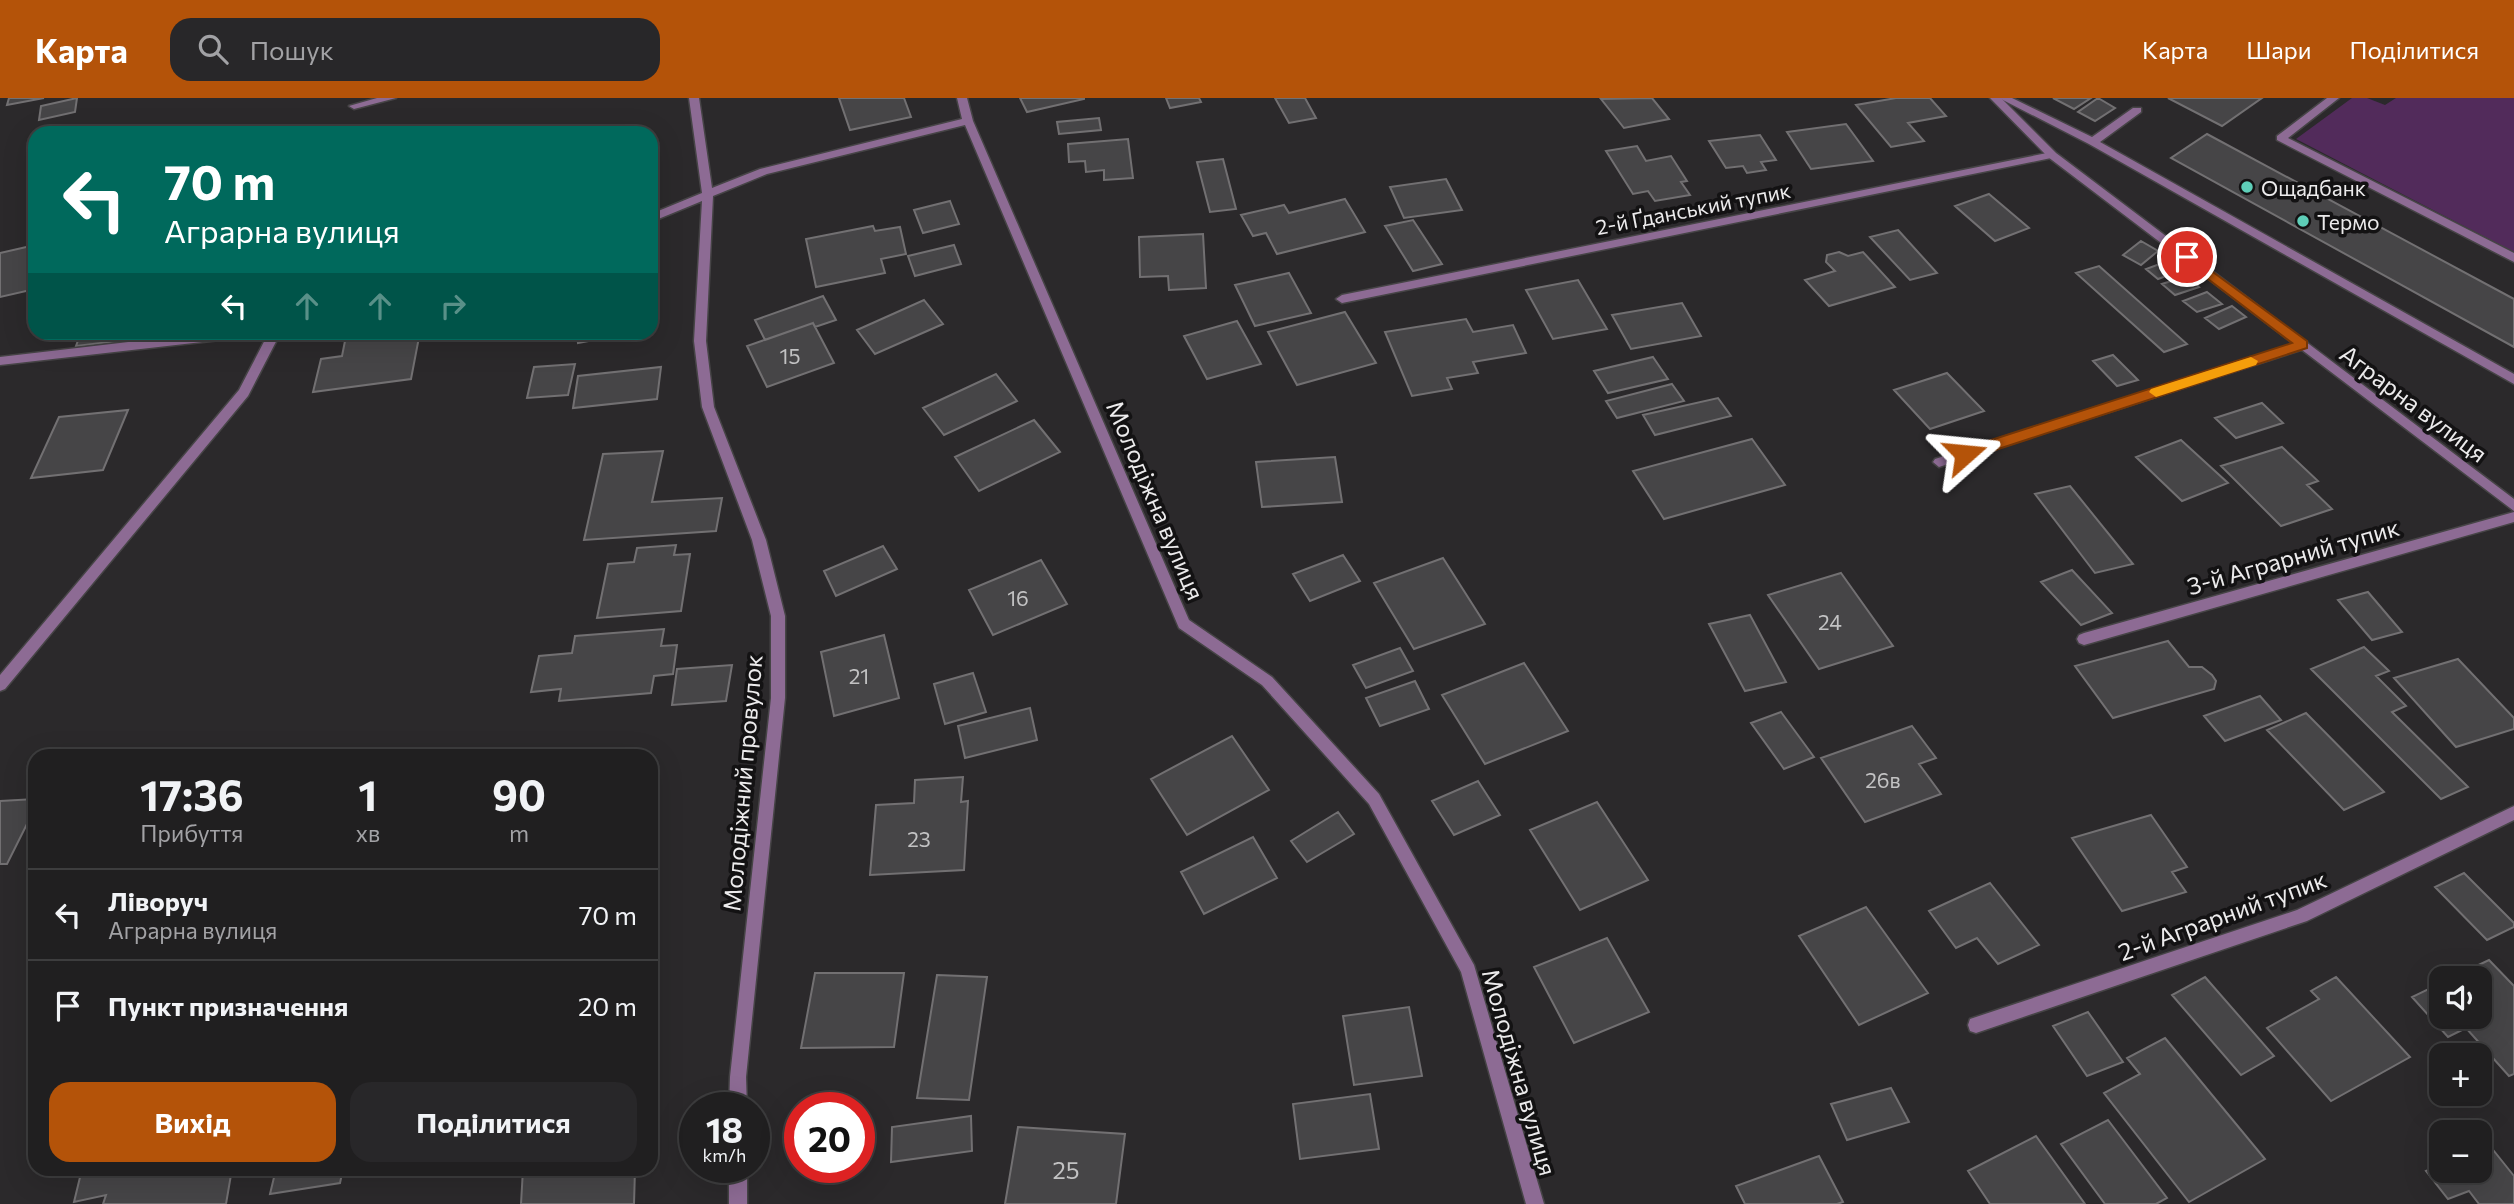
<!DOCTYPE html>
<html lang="uk">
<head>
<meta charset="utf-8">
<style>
  :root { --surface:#201f20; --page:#282729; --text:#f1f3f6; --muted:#a2a2a5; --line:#3d3d3e; --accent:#b45309 }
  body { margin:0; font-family:Commissioner,sans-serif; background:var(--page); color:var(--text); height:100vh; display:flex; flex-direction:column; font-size:26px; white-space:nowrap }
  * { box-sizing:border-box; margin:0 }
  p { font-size:23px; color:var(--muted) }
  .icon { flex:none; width:38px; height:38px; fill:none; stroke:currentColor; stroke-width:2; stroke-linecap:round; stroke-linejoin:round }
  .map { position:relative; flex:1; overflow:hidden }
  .side { position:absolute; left:28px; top:651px; width:630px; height:427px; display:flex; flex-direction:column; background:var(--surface); border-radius:21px; box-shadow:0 7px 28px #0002,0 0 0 2px var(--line) }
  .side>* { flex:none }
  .top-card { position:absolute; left:28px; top:28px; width:630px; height:214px; border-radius:21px; box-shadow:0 7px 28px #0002,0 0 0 2px var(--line); background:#00695c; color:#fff; overflow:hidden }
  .buttons { position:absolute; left:2429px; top:868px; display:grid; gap:14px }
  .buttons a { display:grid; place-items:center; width:63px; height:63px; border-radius:14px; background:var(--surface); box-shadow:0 7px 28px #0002,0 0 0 2px var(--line); font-size:35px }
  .speed { position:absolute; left:679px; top:994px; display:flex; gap:14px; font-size:35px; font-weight:700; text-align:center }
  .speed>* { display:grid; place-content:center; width:91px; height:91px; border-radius:50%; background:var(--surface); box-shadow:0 7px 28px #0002,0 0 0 2px var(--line); line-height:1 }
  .speed small { font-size:18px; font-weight:400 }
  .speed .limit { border:10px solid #d22; background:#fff; color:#111 }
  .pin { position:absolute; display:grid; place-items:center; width:60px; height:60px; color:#fff; margin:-30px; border:4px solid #fff; border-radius:50%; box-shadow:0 2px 7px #0007 }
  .me { position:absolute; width:77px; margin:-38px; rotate:72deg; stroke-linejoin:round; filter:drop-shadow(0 0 5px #0008) }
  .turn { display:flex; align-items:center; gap:24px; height:147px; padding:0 21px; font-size:32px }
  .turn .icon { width:91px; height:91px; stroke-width:2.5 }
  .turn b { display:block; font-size:49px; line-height:60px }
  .lanes { display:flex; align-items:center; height:66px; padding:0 21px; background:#0003; justify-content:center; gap:35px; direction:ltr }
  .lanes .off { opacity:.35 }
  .eta { display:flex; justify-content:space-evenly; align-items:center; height:119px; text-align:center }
  .eta b { font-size:42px; font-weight:700; line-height:49px }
  .button { display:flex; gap:14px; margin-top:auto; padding:14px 21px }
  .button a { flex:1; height:80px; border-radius:21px; background:var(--accent); color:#fff; font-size:28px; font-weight:700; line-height:80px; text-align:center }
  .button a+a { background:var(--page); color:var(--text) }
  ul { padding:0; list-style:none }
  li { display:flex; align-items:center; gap:21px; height:91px; padding:0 21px; border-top:2px solid var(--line) }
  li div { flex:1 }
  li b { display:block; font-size:26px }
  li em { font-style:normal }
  header { display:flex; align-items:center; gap:42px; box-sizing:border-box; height:98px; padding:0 35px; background:var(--accent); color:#fff }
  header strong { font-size:33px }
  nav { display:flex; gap:38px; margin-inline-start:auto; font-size:24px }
  .search { width:490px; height:63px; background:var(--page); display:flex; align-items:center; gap:18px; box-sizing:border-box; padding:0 24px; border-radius:21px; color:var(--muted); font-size:26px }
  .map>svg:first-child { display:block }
  .green { fill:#522b5b }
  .building { fill:#464547; stroke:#727072; stroke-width:2 }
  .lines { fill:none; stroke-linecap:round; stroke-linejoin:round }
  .lane-casing { stroke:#464446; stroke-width:3 }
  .street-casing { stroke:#464446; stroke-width:3 }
  .lane { fill:#8d6b94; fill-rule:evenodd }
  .street { fill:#8d6b94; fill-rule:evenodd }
  .route { fill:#b45309; stroke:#753606; stroke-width:2 }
  .slow { fill:#f59e0b }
  .poi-dot { fill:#5eceb8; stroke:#131213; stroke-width:2.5 }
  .labels { text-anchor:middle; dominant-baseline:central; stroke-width:7; stroke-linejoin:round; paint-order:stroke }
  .far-poi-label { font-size:21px; fill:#ecebec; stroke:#131213; text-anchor:start }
  .far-street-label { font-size:21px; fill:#ecebec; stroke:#131213 }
  .number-label { font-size:21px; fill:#c2c2c3 }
  .street-label { font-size:24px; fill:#ecebec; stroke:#131213 }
  .near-number-label { font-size:24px; fill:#c2c2c3 }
</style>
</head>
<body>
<header>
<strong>Карта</strong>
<div class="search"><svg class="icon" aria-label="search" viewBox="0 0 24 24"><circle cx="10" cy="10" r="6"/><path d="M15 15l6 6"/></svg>Пошук</div>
<nav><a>Карта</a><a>Шари</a><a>Поділитися</a></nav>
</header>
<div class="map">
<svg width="2514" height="1106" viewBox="0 0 2514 1106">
  <rect width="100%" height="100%" fill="#2b292b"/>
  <path class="green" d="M2352,0h15l18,7 11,-7h118v154l-218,-113z"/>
  <path class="building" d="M9,0h35l-37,7z
    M77,0l-2,14 -36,8 2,-14z
    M839,0h65l7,19 -61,13z
    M1020,0h64v1l-57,13z
    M1166,0h33l2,4 -31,6z
    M1275,0h30l11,20 -27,5z
    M1652,0l17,21 -45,9 -23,-29z
    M1896,0h34l16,18 -38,7 16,18 -33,6 -35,-42z
    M2053,0h38l-17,11z
    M2098,0l17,10 -20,13 -17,-9z
    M2168,0h94l-40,28z
    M1099,20l2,12 -42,4 -2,-12z
    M1846,26l27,37 -62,8 -24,-37z
    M611,29l1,6h-37z
    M2207,36l307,165v48l-343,-189z
    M1760,37l16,25 -15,2 5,8 -19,3 -4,-7 -17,2 -17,-27z
    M1128,41l5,39 -29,2v-10l-18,2 -1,-11 -16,1 -1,-18z
    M1637,48l9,15 25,-5 16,25 -6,1 9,13 -35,6 -7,-10 -15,3 -27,-43z
    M1223,61l13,50 -26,3 -13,-50z
    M1446,81l16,31 -58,8 -14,-31z
    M1989,96l40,34 -34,13 -40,-35z
    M1345,101l20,33 -88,22 -11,-21 -13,3 -12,-21 43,-10 5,8z
    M950,103l9,23 -36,9 -9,-23z
    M1413,122l29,44 -29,7 -28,-45z
    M873,128l2,5 25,-4 6,27 -25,5 4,14 -69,14 -10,-48z
    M1898,132l39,43 -27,7 -40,-43z
    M1203,136l3,54 -37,2 -1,-14 -28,1 -1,-40z
    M2141,143l17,10 -17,14 -18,-10z
    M35,147v44l-35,8v-44z
    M954,147l7,19 -46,12 -7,-20z
    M1839,154l9,4 15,-4 32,35 -66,19 -24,-26 30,-9 -9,-9 1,-7z
    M2168,163l12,10 -22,8 -12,-10z
    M2099,168l88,78 -23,8 -88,-79z
    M1289,175l22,40 -56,13 -20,-41z
    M2187,178l12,11 -24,8 -13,-11z
    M1578,182l29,49 -54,10 -27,-49z
    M2207,194l15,12 -25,8 -14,-11z
    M823,198l13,24 -21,7 -2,-4 -48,17 -10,-20z
    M924,202l19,24 -68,30 -18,-24z
    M1682,205l19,33 -70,13 -19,-34z
    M2232,208l14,11 -27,12 -14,-11z
    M1345,214l31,51 -79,22 -29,-53z
    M1466,221l7,13 40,-7 13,28 -53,9 5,11 -31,5 5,11 -40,7 -27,-64z
    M1237,223l24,43 -54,15 -23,-43z
    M813,225l21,40 -67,24 -20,-41z
    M81,234h40l-3,9 -42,5z
    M406,234h14l-9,47 -98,13 8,-33 21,-3 3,-15z
    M577,234h43v3l-42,8z
    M2113,257l25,25 -21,6 -24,-25z
    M1653,259l15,22 -60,14 -14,-22z
    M575,266l-7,31 -41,3 7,-31z
    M661,269l-4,32 -84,9 5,-32z
    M1947,275l37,38 -54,18 -36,-39z
    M996,276l21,27 -73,34 -21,-27z
    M1672,286l12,17 -67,17 -11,-17z
    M1718,300l13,18 -76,19 -12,-20z
    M2262,305l21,20 -47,15 -21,-20z
    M128,312l-25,60 -72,8 28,-61z
    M1034,322l26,32 -81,39 -24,-34z
    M1752,341l33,46 -121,34 -31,-48z
    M2181,342l47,43 -46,18 -46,-44z
    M2282,349l36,34 -11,4 25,24 -51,17 -60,-60z
    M663,353l-11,51 70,-4 -6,33 -132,9 19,-86z
    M1335,359l7,45 -80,5 -6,-45z
    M2070,388l63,78 -38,9 -60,-79z
    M676,447l-2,10 16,-1 -9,57 -84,7 11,-54 26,-2 3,-14z
    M883,448l14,23 -61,27 -12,-25z
    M1343,457l17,26 -50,20 -17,-27z
    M1443,460l42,66 -71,25 -40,-66z
    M1041,462l26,44 -74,31 -24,-45z
    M2072,472l40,43 -31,12 -40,-43z
    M1841,475l52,73 -74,23 -51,-74z
    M2368,494l34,40 -30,8 -34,-40z
    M1750,517l36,67 -41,9 -36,-67z
    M664,531l-3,17 16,-1 -4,29 -19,2 -3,17 -92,8 2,-12 -30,3 8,-36 33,-3 3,-17z
    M884,537l15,63 -65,18 -13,-64z
    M2168,543l21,26h13l10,8 4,6 -2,8 -101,29 -38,-52z
    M2364,549l25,24 -13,5 30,30 -14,6 76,75 -27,12 -130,-130z
    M1400,550l13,23 -47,17 -13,-23z
    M2458,561l56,59v11l-58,18 -62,-69z
    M1524,565l44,68 -83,33 -43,-69z
    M732,567l-6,36 -54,4 5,-36z
    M973,575l13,39 -41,12 -11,-40z
    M1415,583l14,28 -49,17 -14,-28z
    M2260,598l21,24 -56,21 -21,-25z
    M1030,610l7,32 -72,18 -7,-32z
    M1781,614l33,45 -30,12 -33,-46z
    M2306,615l78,79 -40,18 -77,-80z
    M1912,628l24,32 -17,6 22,30 -76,28 -44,-64z
    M1232,638l37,54 -82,45 -36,-56z
    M963,679l-2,25 7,-1 -4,69 -94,5 6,-70 38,-2 1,-23z
    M1478,683l22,34 -46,20 -22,-34z
    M35,701v9l-28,56h-7v-63z
    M1597,704l51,78 -68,30 -50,-80z
    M1338,714l16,22 -47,28 -16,-21z
    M2151,717l36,52 -15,5 14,20 -64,19 -50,-73z
    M1253,739l24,41 -73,36 -23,-42z
    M2464,775l50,50v4l-27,13 -52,-53z
    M1990,785l49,62 -41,19 -21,-26 -21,10 -27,-37z
    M1866,809l62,86 -69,32 -60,-89z
    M1607,840l42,74 -75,31 -40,-76z
    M2489,862l25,26v88l-5,2 -43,-48 -18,9 -36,-40 29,-14v34h39v-39h-29z
    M815,875h89l-10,74 -93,1z
    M937,877l50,2 -18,123 -52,-2z
    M2205,879l69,79 -33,19 -69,-80z
    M2336,879l74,80 -79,44 -64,-73 52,-29 -8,-8z
    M1409,909l13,69 -68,9 -11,-69z
    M2088,914l35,50 -36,14 -34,-50z
    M2165,940l100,121 -76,43 -85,-109 36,-19 -13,-16z
    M1891,990l18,34 -62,18 -16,-36z
    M1370,996l9,55 -79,10 -7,-55z
    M971,1018l1,35 -81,11 1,-35z
    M2108,1022l59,78 -11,6h-51l-44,-60z
    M1018,1029l107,7 -9,70h-111z
    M2036,1038l49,68h-95l-22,-33z
    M2490,1048l24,30v28h-35l-10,-13 -21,8 -22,-28 15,-6v6h39v-21z
    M1819,1058l24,46 -6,2h-92l-9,-18z
    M82,1071h150l-6,35h-123l3,-9 -32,7z
    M276,1071h67l-3,14 -70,11z
    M523,1071h112l-1,35h-113z"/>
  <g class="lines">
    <g class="lane-casing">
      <path id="lane" d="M1999,0h13l80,39 41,-29h8v4l-41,30 414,232v10l-425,-240z
        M2327,0h12l-51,40 226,115v9l-237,-122v-4z
        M2052,54l5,3 -1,2 -714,146 -6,-4 6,-4z
        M269,234h12l-33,64 -243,293 -5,2v-16l239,-285z
        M2303,243l4,1v6l-368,119 -6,-5 2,-3z
        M2514,414v10l-430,123 -5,-2 -2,-4 2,-4 5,-2z
        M2514,708v14l-207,101 -331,112 -6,-2 -2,-6 2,-6 327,-109z"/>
    </g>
    <g class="street-casing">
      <path id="street" d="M377,0h19l-42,11 -5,-3z
        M689,0h10l13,90 48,-19 202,-50 -5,-21h10l6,23 216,499 83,57 107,117 95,171 70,239h-18l-65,-232 -92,-168 -107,-119 -83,-57 -214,-503 -198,49 -54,22 -7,145 8,66 52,133 19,76v82l-39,379 1,31h-18l1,-31 41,-379v-82l-19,-76 -50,-133 -8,-66 8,-140 -51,21v-8l51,-21z
        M1990,0h11l55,55 458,346v12l-466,-354z
        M214,234h47l-6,4 -255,29v-8z
        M729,1069h18v37h-18z"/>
    </g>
    <use href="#lane" class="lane"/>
    <use href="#street" class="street"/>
  </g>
  <path class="route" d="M2187,155l120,88v7l-336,110h-11l-2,-4 2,-4 332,-107 -109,-83 -2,-3z"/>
  <path class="slow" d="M2251,259l7,4 -2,4 -100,32 -7,-5 2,-3z"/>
  <g class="poi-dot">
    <circle cx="2247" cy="89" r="7"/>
    <circle cx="2303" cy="123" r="7"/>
  </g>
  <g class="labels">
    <g class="far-poi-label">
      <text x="2261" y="89">Ощадбанк</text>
      <text x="2317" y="123">Термо</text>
    </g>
    <g class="far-street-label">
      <text transform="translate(1693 110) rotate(-11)">2-й Ґданський тупик</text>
    </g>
    <g class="number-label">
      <text x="790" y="257">15</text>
      <text x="1018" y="499">16</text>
      <text x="1830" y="523">24</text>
      <text x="859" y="577">21</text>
      <text x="1883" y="681">26в</text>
      <text x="919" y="740">23</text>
    </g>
    <g class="street-label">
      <text transform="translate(2414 305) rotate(37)">Аграрна вулиця</text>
      <text transform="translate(1156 402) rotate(67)">Молодіжна вулиця</text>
      <text transform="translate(2293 458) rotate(-16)">3-й Аграрний тупик</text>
      <text transform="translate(742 685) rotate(-85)">Молодіжний провулок</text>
      <text transform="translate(2222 817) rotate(-20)">2-й Аграрний тупик</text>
      <text transform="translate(1520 974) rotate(74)">Молодіжна вулиця</text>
    </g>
    <g class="near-number-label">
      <text x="1066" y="1071">25</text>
    </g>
  </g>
</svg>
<div class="buttons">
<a><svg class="icon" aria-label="sound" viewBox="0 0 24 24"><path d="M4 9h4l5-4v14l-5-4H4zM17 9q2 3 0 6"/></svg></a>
<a>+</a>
<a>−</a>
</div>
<div class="speed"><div>18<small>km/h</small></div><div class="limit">20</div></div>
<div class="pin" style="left:2187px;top:159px;background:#d93025"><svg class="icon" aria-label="arrive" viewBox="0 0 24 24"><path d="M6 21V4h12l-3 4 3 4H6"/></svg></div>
<svg class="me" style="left:1965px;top:356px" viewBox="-20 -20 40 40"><path d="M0-17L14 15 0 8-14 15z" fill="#b45309" stroke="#fff" stroke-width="4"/></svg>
<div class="top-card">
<div class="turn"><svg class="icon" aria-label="left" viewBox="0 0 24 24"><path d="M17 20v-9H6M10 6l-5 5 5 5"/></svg><div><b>70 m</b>Аграрна вулиця</div></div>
<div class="lanes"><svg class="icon" aria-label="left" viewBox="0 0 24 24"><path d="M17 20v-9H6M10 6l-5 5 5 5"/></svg><svg class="icon off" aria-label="ahead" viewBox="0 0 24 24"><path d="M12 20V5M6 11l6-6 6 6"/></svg><svg class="icon off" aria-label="ahead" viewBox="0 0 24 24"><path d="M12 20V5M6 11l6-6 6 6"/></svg><svg class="icon off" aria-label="right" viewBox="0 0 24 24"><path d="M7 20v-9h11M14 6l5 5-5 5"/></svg></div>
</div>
<section class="side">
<div class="eta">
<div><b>17:36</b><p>Прибуття</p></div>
<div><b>1</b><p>хв</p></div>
<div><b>90</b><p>m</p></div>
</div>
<ul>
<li><svg class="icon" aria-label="left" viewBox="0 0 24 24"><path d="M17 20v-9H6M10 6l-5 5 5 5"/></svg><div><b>Ліворуч</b><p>Аграрна вулиця</p></div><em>70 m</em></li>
<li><svg class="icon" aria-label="arrive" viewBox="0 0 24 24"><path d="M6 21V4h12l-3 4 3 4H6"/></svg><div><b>Пункт призначення</b></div><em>20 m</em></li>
</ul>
<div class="button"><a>Вихід</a><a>Поділитися</a></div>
</section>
</div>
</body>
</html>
